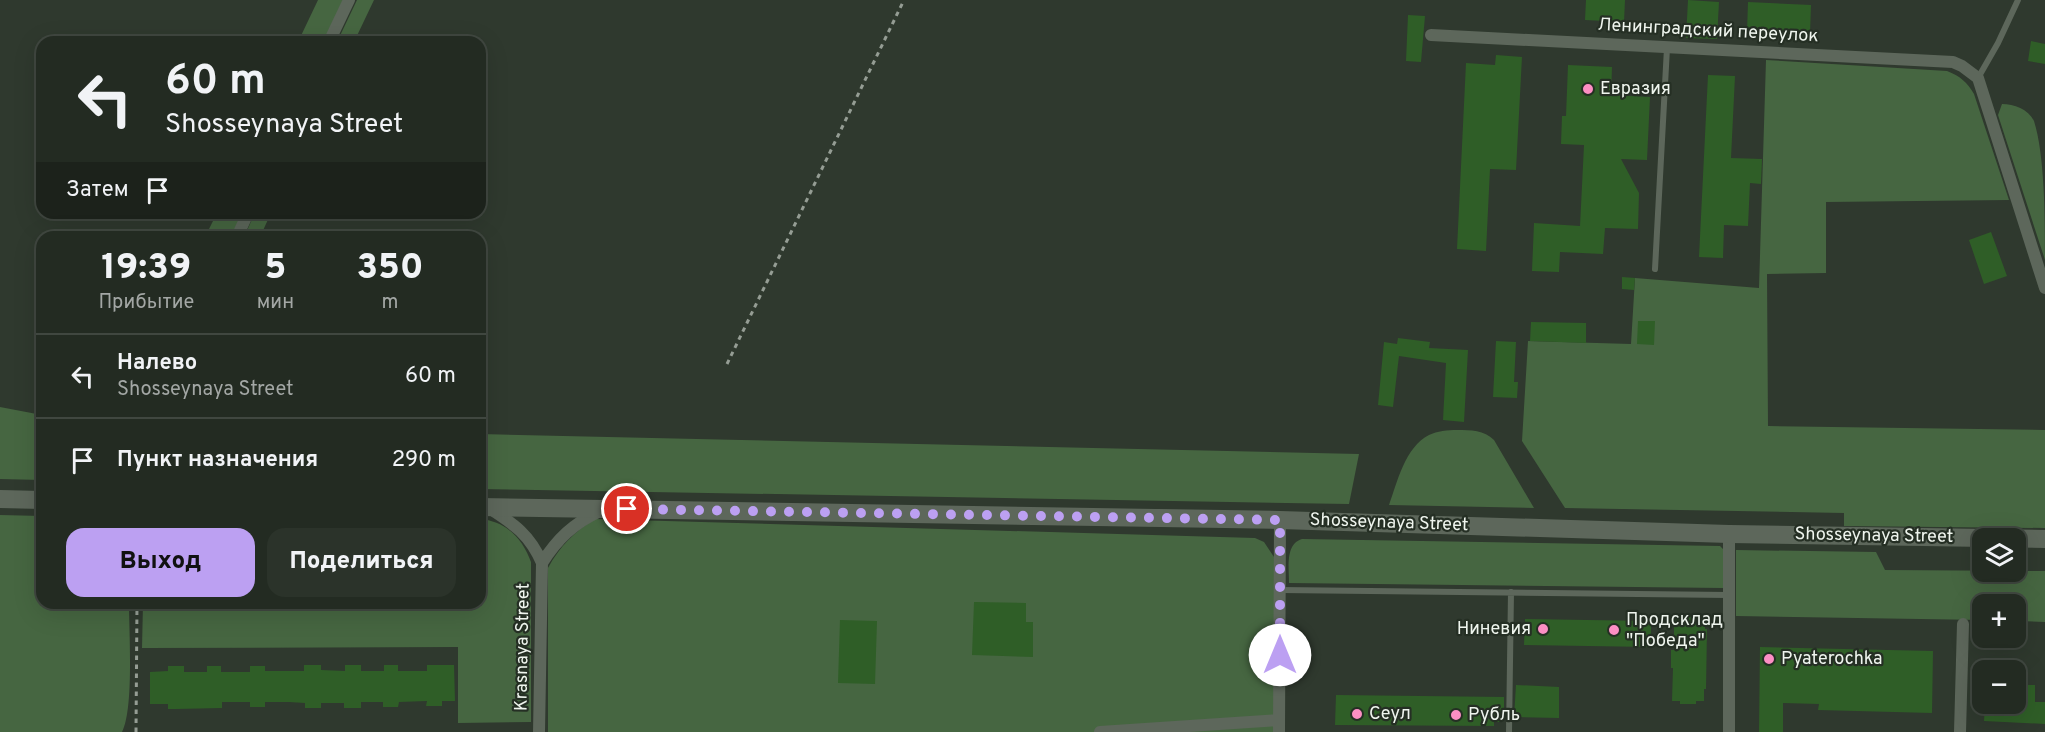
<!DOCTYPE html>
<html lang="ru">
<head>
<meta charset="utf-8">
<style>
  :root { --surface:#232b22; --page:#2b332a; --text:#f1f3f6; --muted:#a3a7a5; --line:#404740; --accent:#bca0f2 }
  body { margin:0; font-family:Overpass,sans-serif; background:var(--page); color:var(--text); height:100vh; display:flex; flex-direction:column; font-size:22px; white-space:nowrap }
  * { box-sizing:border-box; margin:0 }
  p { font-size:20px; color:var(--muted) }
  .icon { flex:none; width:33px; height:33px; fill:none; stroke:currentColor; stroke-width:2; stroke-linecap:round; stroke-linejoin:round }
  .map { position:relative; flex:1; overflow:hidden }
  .side { position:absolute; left:36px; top:231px; width:450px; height:378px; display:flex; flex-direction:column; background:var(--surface); border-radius:18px; box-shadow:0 6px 24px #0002,0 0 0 2px var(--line) }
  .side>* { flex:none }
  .guide { position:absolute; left:36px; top:36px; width:450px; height:183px; border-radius:18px; box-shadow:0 6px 24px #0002,0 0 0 2px var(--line); background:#232b22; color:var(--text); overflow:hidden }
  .controls { position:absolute; left:1972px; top:528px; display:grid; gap:12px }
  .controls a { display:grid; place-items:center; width:54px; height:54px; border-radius:12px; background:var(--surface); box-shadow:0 6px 24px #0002,0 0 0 2px var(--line); font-size:30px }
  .pin { position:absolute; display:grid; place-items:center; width:51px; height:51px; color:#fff; margin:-26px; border:3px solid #fff; border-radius:50%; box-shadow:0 2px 6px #0007 }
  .me { position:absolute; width:66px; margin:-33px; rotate:0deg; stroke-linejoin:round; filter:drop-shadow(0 0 4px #0008) }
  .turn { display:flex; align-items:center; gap:21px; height:126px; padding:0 30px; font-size:27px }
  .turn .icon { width:78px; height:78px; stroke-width:2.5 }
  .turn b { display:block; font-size:42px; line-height:51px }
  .then { display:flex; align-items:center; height:57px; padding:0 30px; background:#0003; gap:12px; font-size:22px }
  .eta { display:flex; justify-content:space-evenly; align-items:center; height:102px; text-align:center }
  .eta b { font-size:36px; font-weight:800; line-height:42px }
  .cta { display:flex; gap:12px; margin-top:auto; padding:12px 30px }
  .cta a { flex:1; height:69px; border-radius:18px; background:var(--accent); color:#111; font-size:24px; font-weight:800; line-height:69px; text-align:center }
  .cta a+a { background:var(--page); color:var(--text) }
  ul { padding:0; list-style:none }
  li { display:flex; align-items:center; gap:18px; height:84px; padding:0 30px; border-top:2px solid var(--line) }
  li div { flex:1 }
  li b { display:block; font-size:22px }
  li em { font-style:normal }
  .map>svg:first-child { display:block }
  .green { fill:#466641 }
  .building { fill:#2f5e27 }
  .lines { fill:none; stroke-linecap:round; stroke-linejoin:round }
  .path { stroke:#959d94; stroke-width:3; stroke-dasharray:4.5 4.5; stroke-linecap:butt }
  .lane { stroke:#5d675b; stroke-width:6 }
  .street { stroke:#5d675b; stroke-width:12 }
  .secondary { stroke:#5d675b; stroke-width:18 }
  .route { stroke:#bca0f2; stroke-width:10; stroke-dasharray:0 18 }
  .poi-dot { fill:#fc8fc3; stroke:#252f24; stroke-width:2 }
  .labels { text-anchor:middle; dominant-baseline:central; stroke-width:4.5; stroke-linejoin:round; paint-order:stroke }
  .street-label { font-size:18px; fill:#eff5ee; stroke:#252f24 }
  .poi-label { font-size:18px; fill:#eff5ee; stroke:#252f24; text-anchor:start }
</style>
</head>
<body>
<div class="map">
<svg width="2045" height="732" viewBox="0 0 2045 732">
  <rect width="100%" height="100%" fill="#2f392e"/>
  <path class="green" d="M318,0h25l-20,42h-25z
    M357,0h17l-20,42h-17z
    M1766,60l181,11c13,5 20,11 27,23l35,106 -183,2v71l-59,1 1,152 277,4v98l-201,-2v-13l-279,-5 -43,-67 6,-100 103,3 4,-66 124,10z
    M2002,104c12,0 26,5 32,17 11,35 11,99 11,139l-47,-145z
    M217,213h25l-11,24h-26z
    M255,213h16l-11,24h-16z
    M0,407l42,8v65l-42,-1z
    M1457,430c14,0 27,0 37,10l40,68 -145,-3c8,-22 16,-58 40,-70 8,-4 19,-5 28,-5z
    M480,434l879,20 -10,50 -869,-15z
    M0,515l42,1v87h87c0,29 5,106 -7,129h-122z
    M480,519c26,2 43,20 51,43v160l-73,1v-76l-316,1 1,-45h337z
    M595,519l660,19 9,4 10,15v175h-726v-164c12,-22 26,-36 47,-49z
    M1302,539l418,7 3,3v39l-434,-5c0,-15 -4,-39 13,-44z
    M1736,550l140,2 9,18 160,1v51l-29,-1v-17h-33v16l-247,-4z"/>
  <path class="building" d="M1586,0h39l-1,22 -39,-2z
    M1688,0l31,2 -2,37 -31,-1z
    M1748,2l63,3 -1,29 -63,-2z
    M1408,15l17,1 -4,46 -15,-1z
    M2031,41l14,3v20l-17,-3z
    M1496,55l26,2 -6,113 -26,-1 -4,82 -29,-2 9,-186 29,2z
    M1568,65l44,2 -1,28 39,2 -3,63 -26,-1 18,34 -1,36 -33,-1 -2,26 -43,-2 -1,20 -27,-1 2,-48 46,3 4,-81 -23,-1 1,-28h4z
    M1708,75l27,1 -4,82 31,1 -1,25 -11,-1 -2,43 -24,-1 -1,33 -24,-1z
    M1991,232l16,44 -23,8 -15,-44z
    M1622,277l13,1 -1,12 -12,-1z
    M1638,321h17l-1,24 -17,-1z
    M1531,322l55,1v20l-56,-2z
    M1398,338l32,4 -1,6 39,2 -4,72 -21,-2 3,-57 -47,-7 -6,51 -15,-2 6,-63 13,2z
    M1496,341l20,1 -2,40h4l-1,16 -24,-1z
    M974,602l52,1v19h7v35l-61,-2z
    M1674,617h31v12h2l-1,60h-2v12h-8v3h-16v-3h-8l1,-33h-2v-18h3z
    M1525,619l126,2v26l-127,-2z
    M840,620l37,1 -2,63 -37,-1z
    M1760,647l173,4 -1,62 -114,-3 1,-6 -36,-1v29h-24z
    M304,665h17v5l24,1v-6h16v6h23v-6h14v6h29v-6h27l1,36h-13v5h-16l1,-5 -28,1 -1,5h-15v-5h-22v6h-17v-5h-23v5h-16v-5l-16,-1h-24v5h-15v-5h-28v6l-46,1h-8v-5h-18v-32l18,-1v-5h16v6h23v-6h14v6h29v-6h15v5h39z
    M1516,685l43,2v31l-45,-1z
    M2016,685h19v17h10v22l-61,-3 1,-17h31z
    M1336,695l168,2v20l-2,5h-8v4l-159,-1z"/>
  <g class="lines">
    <path class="path" d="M727,364l177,-364
      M136,732l1,-129"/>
    <path class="lane" d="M1978,78l20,-35 20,-43
      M1655,269l12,-221
      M1280,590l449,5
      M1509,732l2,-140"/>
    <path class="street" d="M1431,35l522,27 9,4 16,12 67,210
      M329,42l20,-42
      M237,237l11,-24
      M489,508c25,16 41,27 53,55l-3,169
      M542,563c15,-24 32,-40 58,-52
      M1100,732l179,-12
      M1279,732l1,-212
      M1729,732v-198
      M1960,732l3,-108"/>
    <path class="secondary" d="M0,499l42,1
      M480,507l800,13 449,14 316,5"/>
  </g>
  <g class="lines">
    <path class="route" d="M627,509l653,11v135"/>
  </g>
  <g class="poi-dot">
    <circle cx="1588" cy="89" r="6"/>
    <circle cx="1543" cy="629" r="6"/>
    <circle cx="1614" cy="630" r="6"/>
    <circle cx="1769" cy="659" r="6"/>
    <circle cx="1357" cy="714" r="6"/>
    <circle cx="1456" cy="715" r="6"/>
  </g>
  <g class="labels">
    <g class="street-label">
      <text transform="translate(1708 31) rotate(3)">Ленинградский переулок</text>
      <text transform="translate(1389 523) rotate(2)">Shosseynaya Street</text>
      <text transform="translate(1874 536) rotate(1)">Shosseynaya Street</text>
      <text transform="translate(523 647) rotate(-89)">Krasnaya Street</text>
    </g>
    <g class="poi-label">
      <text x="1600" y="89">Евразия</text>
      <text x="1626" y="620">Продсклад<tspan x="1626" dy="21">"Победа"</tspan></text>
      <text x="1531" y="629" text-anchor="end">Ниневия</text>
      <text x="1781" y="659">Pyaterochka</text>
      <text x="1369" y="714">Сеул</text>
      <text x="1468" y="715">Рубль</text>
    </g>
  </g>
</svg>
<div class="controls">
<a><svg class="icon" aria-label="layers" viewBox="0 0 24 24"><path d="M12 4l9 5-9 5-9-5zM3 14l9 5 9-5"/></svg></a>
<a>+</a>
<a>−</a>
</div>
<div class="pin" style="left:627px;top:509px;background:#d93025"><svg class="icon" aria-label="arrive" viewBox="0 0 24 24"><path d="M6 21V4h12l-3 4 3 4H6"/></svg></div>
<svg class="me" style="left:1280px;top:655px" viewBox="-20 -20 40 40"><circle r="19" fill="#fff"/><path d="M0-13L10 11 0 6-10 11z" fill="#bca0f2"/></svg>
<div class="guide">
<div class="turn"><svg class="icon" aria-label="left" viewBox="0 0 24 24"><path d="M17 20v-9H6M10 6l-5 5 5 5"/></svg><div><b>60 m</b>Shosseynaya Street</div></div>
<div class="then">Затем<svg class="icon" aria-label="arrive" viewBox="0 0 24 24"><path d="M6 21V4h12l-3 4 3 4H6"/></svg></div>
</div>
<section class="side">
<div class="eta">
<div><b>19:39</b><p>Прибытие</p></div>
<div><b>5</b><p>мин</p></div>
<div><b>350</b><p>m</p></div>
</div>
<ul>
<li><svg class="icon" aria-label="left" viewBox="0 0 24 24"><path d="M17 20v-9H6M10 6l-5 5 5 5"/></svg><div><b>Налево</b><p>Shosseynaya Street</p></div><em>60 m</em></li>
<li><svg class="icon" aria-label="arrive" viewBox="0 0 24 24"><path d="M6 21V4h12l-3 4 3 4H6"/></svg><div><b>Пункт назначения</b></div><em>290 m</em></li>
</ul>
<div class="cta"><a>Выход</a><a>Поделиться</a></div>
</section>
</div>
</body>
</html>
